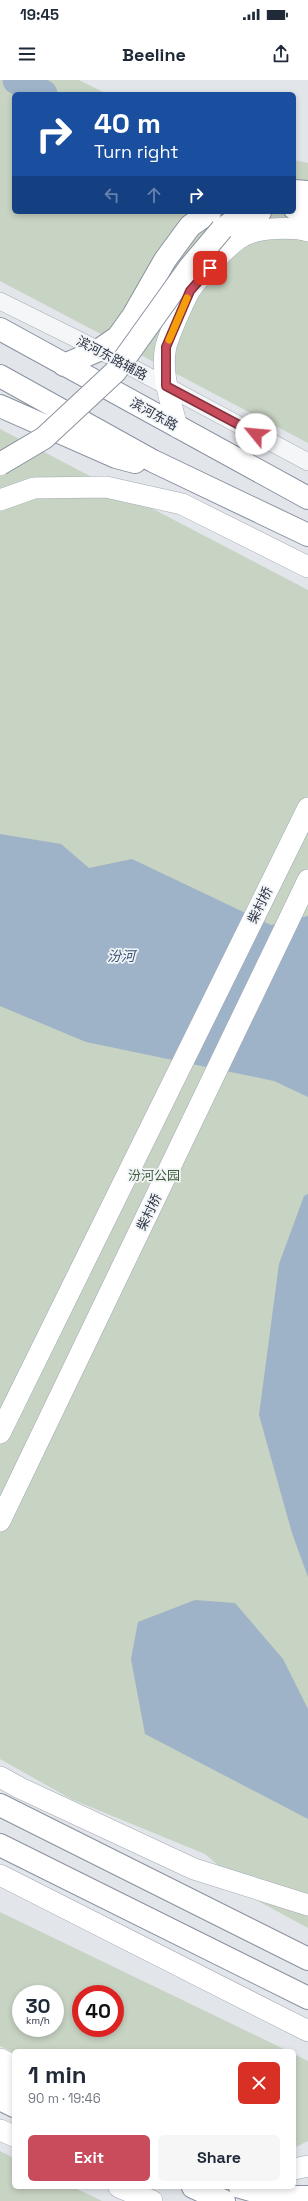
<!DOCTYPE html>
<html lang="en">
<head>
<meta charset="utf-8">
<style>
  :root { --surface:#fff; --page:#f6f6f7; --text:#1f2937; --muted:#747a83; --accent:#c94c5d }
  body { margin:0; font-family:"Space Grotesk","Noto Sans SC",sans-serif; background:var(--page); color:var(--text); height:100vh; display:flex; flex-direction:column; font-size:15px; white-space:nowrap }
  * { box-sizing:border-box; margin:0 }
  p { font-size:13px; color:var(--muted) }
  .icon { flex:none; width:22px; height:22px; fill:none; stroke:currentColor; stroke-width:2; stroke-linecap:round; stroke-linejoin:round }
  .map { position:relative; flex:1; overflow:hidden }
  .drawer { position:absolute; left:12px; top:1969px; width:284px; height:140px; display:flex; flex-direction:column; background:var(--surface); border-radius:6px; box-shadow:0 2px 6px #0003 }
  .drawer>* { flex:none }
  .banner { position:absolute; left:12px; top:12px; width:284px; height:122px; border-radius:6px; box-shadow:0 2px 6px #0003; background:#1a4fa0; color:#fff; overflow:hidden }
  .speed { position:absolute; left:12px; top:1905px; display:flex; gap:8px; font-size:20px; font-weight:700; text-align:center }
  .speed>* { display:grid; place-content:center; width:52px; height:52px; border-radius:50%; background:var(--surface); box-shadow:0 2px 6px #0003; line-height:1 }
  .speed small { font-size:10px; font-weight:400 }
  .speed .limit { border:6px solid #d22; background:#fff; color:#111 }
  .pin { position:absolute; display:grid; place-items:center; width:34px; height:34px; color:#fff; margin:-17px; border-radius:8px; box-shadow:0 2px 6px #0006 }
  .me { position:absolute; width:44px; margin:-22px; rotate:298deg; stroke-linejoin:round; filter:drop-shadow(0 0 3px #0008) }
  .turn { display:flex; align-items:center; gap:14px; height:84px; padding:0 16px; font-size:18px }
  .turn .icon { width:52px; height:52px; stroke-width:2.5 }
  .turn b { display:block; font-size:28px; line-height:34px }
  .lanes { display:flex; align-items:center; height:38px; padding:0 16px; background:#0003; justify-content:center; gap:20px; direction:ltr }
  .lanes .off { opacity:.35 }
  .round { display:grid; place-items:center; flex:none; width:42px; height:42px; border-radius:6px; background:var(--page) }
  .overview { display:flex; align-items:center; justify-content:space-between; height:68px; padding:0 16px }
  h1 { font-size:24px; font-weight:700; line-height:30px }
  .cta { display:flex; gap:8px; margin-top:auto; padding:8px 16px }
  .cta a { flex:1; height:46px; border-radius:6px; background:var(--accent); color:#fff; font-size:16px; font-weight:700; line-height:46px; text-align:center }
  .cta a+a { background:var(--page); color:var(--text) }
  .status { display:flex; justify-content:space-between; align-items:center; height:28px; padding:0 20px; background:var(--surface); direction:ltr }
  .status svg { height:11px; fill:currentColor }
  header { display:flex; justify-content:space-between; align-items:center; height:52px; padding:0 16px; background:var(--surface); font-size:18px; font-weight:700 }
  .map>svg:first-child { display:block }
  .green { fill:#c7d3c3; fill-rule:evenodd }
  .water { fill:#9eb2c8 }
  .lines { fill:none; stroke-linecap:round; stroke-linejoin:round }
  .river { stroke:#9eb2c8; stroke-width:29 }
  .minor-casing { stroke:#a7acb4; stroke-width:18 }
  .major-casing { stroke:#a2a9b5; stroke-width:22 }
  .highway-casing { stroke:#8a92a0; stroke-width:24 }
  .minor { stroke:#f4f6f8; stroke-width:17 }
  .major { stroke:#fff; stroke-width:21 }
  .highway { stroke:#fff; stroke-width:22 }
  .highway-bridge-casing { stroke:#8a92a0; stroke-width:24; stroke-linecap:butt }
  .highway-bridge { stroke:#fff; stroke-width:22 }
  .route-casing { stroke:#83313c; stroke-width:10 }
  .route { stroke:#c94c5d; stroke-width:7 }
  .slow { stroke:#f59e0b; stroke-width:7 }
  .labels { text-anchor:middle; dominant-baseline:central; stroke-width:3.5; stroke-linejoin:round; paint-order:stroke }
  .street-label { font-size:13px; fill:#2b3241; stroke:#f1f4f7 }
  .park-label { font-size:13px; fill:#3e5c38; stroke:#f1f4f7 }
  .water-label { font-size:14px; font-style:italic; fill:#365074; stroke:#f1f4f7 }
</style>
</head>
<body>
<div class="status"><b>19:45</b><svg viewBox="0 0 49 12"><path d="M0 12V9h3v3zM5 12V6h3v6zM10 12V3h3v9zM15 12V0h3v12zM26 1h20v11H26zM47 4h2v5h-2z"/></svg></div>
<header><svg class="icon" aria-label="menu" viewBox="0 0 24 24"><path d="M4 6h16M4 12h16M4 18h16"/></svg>Beeline<svg class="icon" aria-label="share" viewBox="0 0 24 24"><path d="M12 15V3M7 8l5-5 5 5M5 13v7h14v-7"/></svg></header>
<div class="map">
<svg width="308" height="2121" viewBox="0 0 308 2121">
  <rect width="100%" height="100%" fill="#e2e5ea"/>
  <path class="green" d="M0,0h79l28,14h-93v118h280v-52l14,3v280l-308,-162z
    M0,349l308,161v1338l-48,-26 -55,-48 -134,-55 -71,-40z
    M0,1832l288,139h-274v2l-14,-7zM21,1914h34v34h-34zM81,1914h34v34h-34z
    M294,1974l14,7v80l-14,7z
    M0,2071l14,7v29h59l29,14h-102z"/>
  <path class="water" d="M0,754l61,10 28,24 43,-9 139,66 37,-9v181l-34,-16 -188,-39 -86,-36z
    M308,1114v383l-16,-44 -33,-118 20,-151 25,-68z
    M195,1520l40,3 48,56 25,50v110l-163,-85 -14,-75 7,-37z"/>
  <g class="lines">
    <path class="river" d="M17,0l26,14"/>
    <g class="minor-casing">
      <path id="minor" d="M0,221l99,49 209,112"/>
    </g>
    <g class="major-casing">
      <path id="major" d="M177,347c-6,-24 -17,-56 -11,-81 3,-11 18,-46 24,-56 9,-13 39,-47 53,-54 14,-8 50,-10 65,-5
        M0,420l34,-12 72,-1 76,17 126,63
        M0,1353l308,-625
        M0,1441l308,-641
        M0,1697l20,11 174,81 114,36
        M0,1795l308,156
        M0,1979l14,7
        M0,2050l14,6
        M294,2089l14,-3
        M119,2107l33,14"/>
    </g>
    <g class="highway-casing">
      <path id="highway" d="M294,111l14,1
        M294,128l14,3
        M222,149l15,-10 23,-7
        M0,249l308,169
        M64,285l35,-15 19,-13 15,-21 32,-56 25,-34 20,-14
        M0,296l153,85 155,74
        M0,326l116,51 19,5
        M0,1725l308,154
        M0,1765l308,153
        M0,1998l14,7
        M0,2019l14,7
        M193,2107l31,14
        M240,2107l36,10h32"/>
    </g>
    <use href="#minor" class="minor"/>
    <use href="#major" class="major"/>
    <use href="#highway" class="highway"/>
    <g class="highway-bridge-casing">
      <path id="highway-bridge" d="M0,384l44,-26 71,-66 75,-105 32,-38"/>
    </g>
    <use href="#highway-bridge" class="highway-bridge"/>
  </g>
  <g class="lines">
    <g class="route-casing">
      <path id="route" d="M210,188l-20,23 -24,56v39l90,48"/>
    </g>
    <use href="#route" class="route"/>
    <path class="slow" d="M169,260l18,-42"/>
  </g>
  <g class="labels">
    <g class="street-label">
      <text transform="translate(112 278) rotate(28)">滨河东路辅路</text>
      <text transform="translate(154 334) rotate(29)">滨河东路</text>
      <text transform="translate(260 825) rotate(-64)">柴村桥</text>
      <text transform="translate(149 1132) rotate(-64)">柴村桥</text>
    </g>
    <g class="park-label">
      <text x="154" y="1095">汾河公园</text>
    </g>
    <g class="water-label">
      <text x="121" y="876">汾河</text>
    </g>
  </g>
</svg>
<div class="speed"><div>30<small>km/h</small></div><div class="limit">40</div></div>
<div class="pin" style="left:210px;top:188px;background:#d93025"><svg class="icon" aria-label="arrive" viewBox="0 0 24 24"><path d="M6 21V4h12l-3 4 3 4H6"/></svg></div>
<svg class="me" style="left:256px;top:354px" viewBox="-20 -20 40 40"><circle r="19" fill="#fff"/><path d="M0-13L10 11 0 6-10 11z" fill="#c94c5d"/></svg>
<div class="banner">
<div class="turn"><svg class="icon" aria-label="right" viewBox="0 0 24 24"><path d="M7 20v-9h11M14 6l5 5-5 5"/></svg><div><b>40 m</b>Turn right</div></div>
<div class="lanes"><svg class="icon off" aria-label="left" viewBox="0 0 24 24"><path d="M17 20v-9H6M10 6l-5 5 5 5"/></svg><svg class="icon off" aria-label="ahead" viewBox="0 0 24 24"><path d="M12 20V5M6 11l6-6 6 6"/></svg><svg class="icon" aria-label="right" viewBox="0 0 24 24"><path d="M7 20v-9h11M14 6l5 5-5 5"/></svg></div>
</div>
<section class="drawer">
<div class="overview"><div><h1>1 min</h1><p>90 m · 19:46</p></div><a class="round" style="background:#d93025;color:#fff"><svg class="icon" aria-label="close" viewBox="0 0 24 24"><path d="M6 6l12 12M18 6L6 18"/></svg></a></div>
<div class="cta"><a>Exit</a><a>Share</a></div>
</section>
</div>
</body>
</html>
